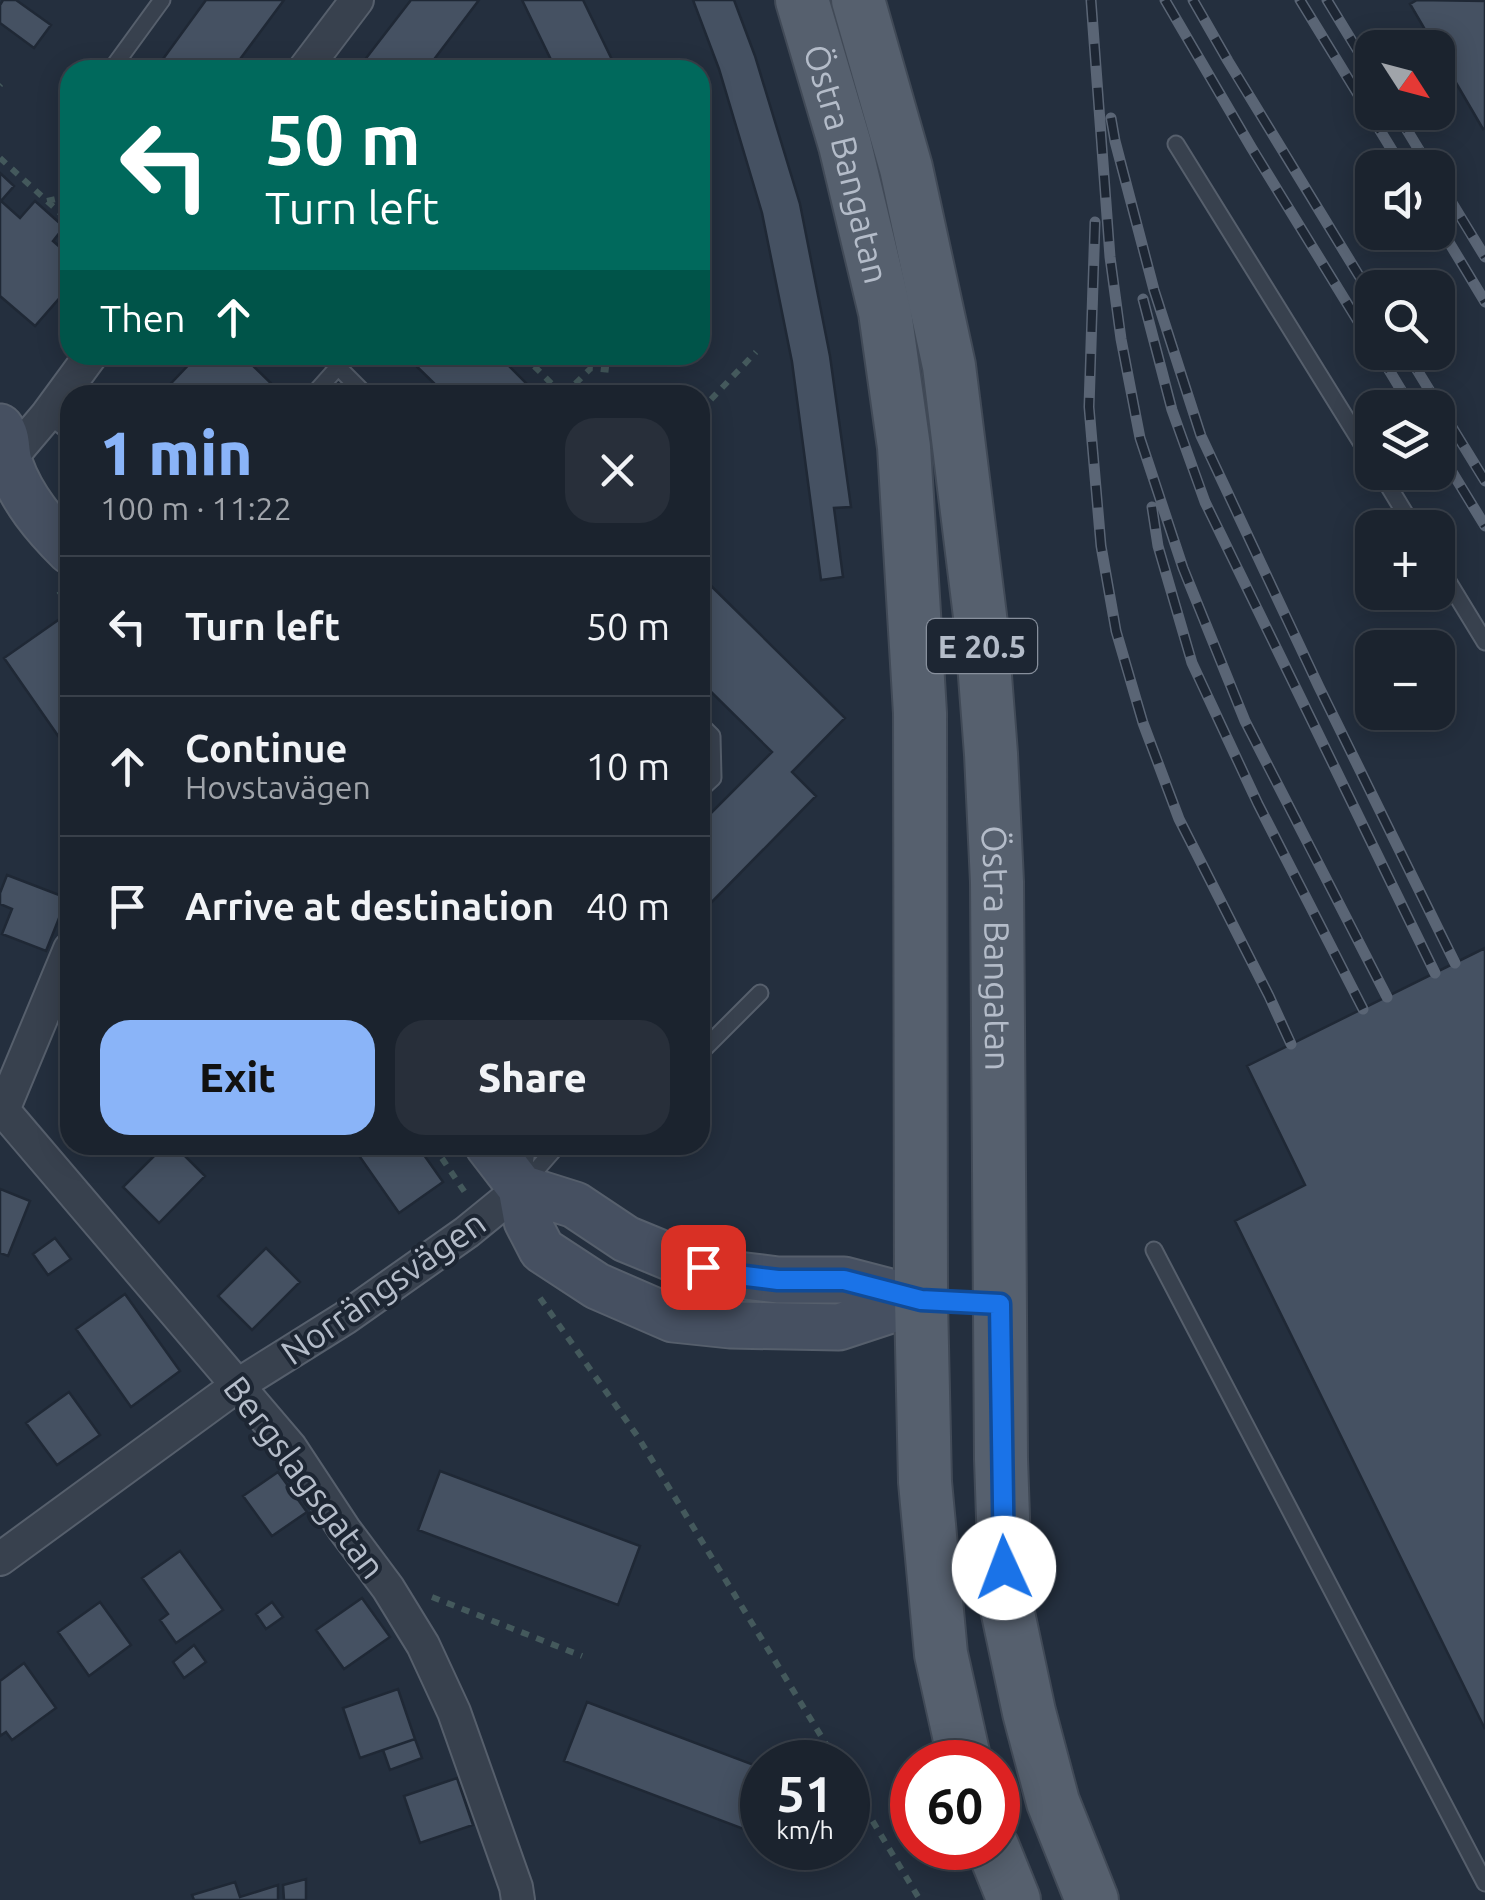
<!DOCTYPE html>
<html lang="en">
<head>
<meta charset="utf-8">
<style>
  :root { --surface:#1b232e; --page:#282f3a; --text:#f1f3f6; --muted:#a0a4aa; --line:#39404a; --accent:#8ab4f8 }
  body { margin:0; font-family:Ubuntu,sans-serif; background:var(--page); color:var(--text); height:100vh; display:flex; flex-direction:column; font-size:38px; white-space:nowrap }
  * { box-sizing:border-box; margin:0 }
  p { font-size:32px; color:var(--muted) }
  .icon { flex:none; width:55px; height:55px; fill:none; stroke:currentColor; stroke-width:2; stroke-linecap:round; stroke-linejoin:round }
  .map { position:relative; flex:1; overflow:hidden }
  .side { position:absolute; left:60px; top:385px; width:650px; height:770px; display:flex; flex-direction:column; background:var(--surface); border-radius:30px; box-shadow:0 5px 25px #0003,0 0 0 2px var(--line) }
  .side>* { flex:none }
  .hud { position:absolute; left:60px; top:60px; width:650px; height:305px; border-radius:30px; box-shadow:0 5px 25px #0003,0 0 0 2px var(--line); background:#00695c; color:#fff; overflow:hidden }
  .needle { width:65px; rotate:126deg }
  .buttons { position:absolute; left:1355px; top:30px; display:grid; gap:20px }
  .buttons a { display:grid; place-items:center; width:100px; height:100px; border-radius:20px; background:var(--surface); box-shadow:0 5px 25px #0003,0 0 0 2px var(--line); font-size:50px }
  .speed { position:absolute; left:740px; top:1740px; display:flex; gap:20px; font-size:50px; font-weight:700; text-align:center }
  .speed>* { display:grid; place-content:center; width:130px; height:130px; border-radius:50%; background:var(--surface); box-shadow:0 5px 25px #0003,0 0 0 2px var(--line); line-height:1 }
  .speed small { font-size:25px; font-weight:400 }
  .speed .limit { border:15px solid #d22; background:#fff; color:#111 }
  .pin { position:absolute; display:grid; place-items:center; width:85px; height:85px; color:#fff; margin:-42px; border-radius:20px; box-shadow:0 5px 15px #0006 }
  .me { position:absolute; width:110px; margin:-55px; rotate:358deg; stroke-linejoin:round; filter:drop-shadow(0 0 8px #0008) }
  .turn { display:flex; align-items:center; gap:35px; height:210px; padding:0 40px; font-size:45px }
  .turn .icon { width:130px; height:130px; stroke-width:2.5 }
  .turn b { display:block; font-size:70px; line-height:85px }
  .then { display:flex; align-items:center; height:95px; padding:0 40px; background:#0003; gap:20px; font-size:38px }
  .round { display:grid; place-items:center; flex:none; width:105px; height:105px; border-radius:30px; background:var(--page) }
  .headline { display:flex; align-items:center; justify-content:space-between; height:170px; padding:0 40px }
  h1 { font-size:60px; font-weight:800; line-height:75px; color:var(--accent) }
  .action { display:flex; gap:20px; margin-top:auto; padding:20px 40px }
  .action a { flex:1; height:115px; border-radius:30px; background:var(--accent); color:#111; font-size:40px; font-weight:800; line-height:115px; text-align:center }
  .action a+a { background:var(--page); color:var(--text) }
  ul { padding:0; list-style:none }
  li { display:flex; align-items:center; gap:30px; height:140px; padding:0 40px; border-top:2px solid var(--line) }
  li div { flex:1 }
  li b { display:block; font-size:38px }
  li em { font-style:normal }
  .map>svg:first-child { display:block }
  .building { fill:#455162; stroke:#1f2835; stroke-width:2.5 }
  .lines { fill:none; stroke-linecap:round; stroke-linejoin:round }
  .lane-casing { stroke:#565f6c; stroke-width:19 }
  .street-casing { stroke:#565f6c; stroke-width:36 }
  .secondary-casing { stroke:#565f6c; stroke-width:49 }
  .primary-casing { stroke:#414a57; stroke-width:56 }
  .path { stroke:#44595c; stroke-width:6; stroke-dasharray:8 8; stroke-linecap:butt }
  .lane { stroke:#38414e; stroke-width:15 }
  .street { stroke:#38414e; stroke-width:32 }
  .secondary { stroke:#465061; stroke-width:45 }
  .primary { stroke:#56606e; stroke-width:52 }
  .rail-casing { stroke:#5a6575; stroke-width:11 }
  .rail { stroke:#1d2633; stroke-width:8; stroke-dasharray:22; stroke-linecap:butt }
  .route-casing { stroke:#114b97; stroke-width:25 }
  .route { stroke:#1a73e8; stroke-width:18 }
  .labels { text-anchor:middle; dominant-baseline:central; stroke-width:8; stroke-linejoin:round; paint-order:stroke }
  .shield { fill:#1d2633; stroke:#878f9c; stroke-width:2.5 }
  .shield-label { font-size:32px; font-weight:bold; fill:#b4bcc9 }
  .street-label { font-size:35px; fill:#b4bcc9; stroke:#1d2633 }
</style>
</head>
<body>
<div class="map">
<svg width="1485" height="1900" viewBox="0 0 1485 1900">
  <rect width="100%" height="100%" fill="#242f3e"/>
  <path class="building" d="M3,0h13l35,25 -17,23 -34,-25v-18z
    M206,0h78l-52,70h-77z
    M411,0h68l-53,70h-69z
    M522,0h61l34,70h-61z
    M693,0h41l21,56 45,148 30,152 21,151 -17,1 9,69 -22,3 -29,-218 -30,-149 -43,-144z
    M1417,0l68,1v127l-2,1 -73,-125z
    M0,173l14,13 -13,15 19,17 15,-17 29,26 -11,14 17,15v30l-35,40 -35,-30z
    M198,355h44l40,39 -122,1z
    M405,355h93l40,40h-92z
    M700,575l145,143 -53,54 24,24 -116,118v-90l72,-72 -72,-71z
    M64,616l6,8v129l-66,-95z
    M7,875l60,23 -21,53 -44,-17 10,-25 -12,-5v-11z
    M1485,948v781l-250,-508 70,-36 -58,-119z
    M165,1145h9l31,31 -46,47 -36,-36z
    M355,1145h62l26,37 -44,31 -46,-66z
    M0,1189l30,12 -22,55 -8,-3z
    M55,1238l16,21 -23,16 -15,-21z
    M266,1248l34,34 -48,48 -34,-34z
    M125,1294l55,77 -49,36 -55,-78z
    M69,1392l31,43 -43,30 -31,-42z
    M440,1471l200,75 -22,59 -200,-75z
    M278,1472l29,40 -35,24 -29,-40z
    M180,1551l43,59 -47,33 -16,-23 8,-6 -26,-36z
    M362,1598l28,39 -46,32 -28,-39z
    M100,1602l31,43 -42,31 -31,-44z
    M272,1602l11,15 -17,12 -10,-15z
    M194,1645l12,17 -22,16 -11,-16z
    M24,1663l32,45 -44,32 -6,-8 -6,4v-55z
    M398,1689l17,50 -55,19 -17,-50z
    M587,1702l175,66v68l-198,-75z
    M415,1739l7,19 -32,12 -7,-20z
    M457,1778l16,47 -53,18 -16,-47z
    M306,1879v21h-22l-1,-15z
    M235,1882l5,15 38,-12v15h-84l-2,-5z"/>
  <g class="lines">
    <g class="lane-casing">
      <path id="lane" d="M111,70l51,-70
        M1176,144l196,316
        M326,355l40,40
        M313,395l25,-28
        M47,415l23,17
        M1380,472l34,56
        M1438,565l47,77
        M700,724l12,12 1,42 -13,12
        M700,1053l60,-60
        M523,1176l5,-31
        M523,1185l35,-40
        M1154,1250l331,633"/>
    </g>
    <g class="street-casing">
      <path id="street" d="M304,70l53,-70
        M8,461l39,-46 44,-60
        M0,1110h3l287,337 54,82 44,59 35,57 31,67 62,175 2,13
        M3,1110l67,-161
        M0,1559l238,-174 107,-67 122,-86 54,-44"/>
    </g>
    <g class="secondary-casing">
      <path id="secondary" d="M0,427c9,11 5,25 10,38 12,34 35,61 60,86
        M488,1145l33,43 6,33 15,29 55,36 76,33 57,6 109,2 82,-27
        M521,1188l54,17 51,34 51,21 52,14 49,6h66l77,20"/>
    </g>
    <g class="primary-casing">
      <g id="primary">
        <path id="s1" d="M802,0l43,145 40,167 19,135 16,266 1,587 4,182 16,172 24,108"/>
        <path id="s2" d="M858,0l48,168 43,198 32,258 10,130 6,128 4,577 5,145 23,108 24,90 39,98"/>
        <path d="M993,1848l21,52"/>
      </g>
    </g>
    <path class="path" d="M0,85l1,-1
      M0,158l70,64
      M47,201l23,-5
      M523,355l40,40
      M564,395l27,-27 19,2
      M700,411l56,-59
      M59,591l11,15
      M433,1145l33,49
      M540,1298l98,139 199,325
      M432,1597l150,59
      M848,1780l72,120"/>
    <use href="#lane" class="lane"/>
    <use href="#street" class="street"/>
    <use href="#secondary" class="secondary"/>
    <use href="#primary" class="primary"/>
    <g class="rail-casing">
      <path id="rail" d="M1091,0l19,257 11,82 19,99 43,130 62,153 142,276
        M1165,0l86,147 121,197
        M1193,0l35,61 144,236
        M1300,0l103,168
        M1327,0l45,74
        M1396,112l34,56
        M1111,118l4,23 39,149 47,146 118,251 136,276
        M1438,180l47,77
        M1095,222l-6,185 12,139 15,85 27,92 36,96 90,177 22,48
        M1438,224l47,78
        M1143,299l29,111 33,92 230,471
        M1378,352l34,56
        M1406,352l79,129
        M1438,449l47,77
        M1152,507l6,39 34,117 66,141 105,205"/>
    </g>
    <use href="#rail" class="rail"/>
  </g>
  <g class="lines">
    <g class="route-casing">
      <path id="route" d="M703,1267l26,7 49,6h66l77,20 79,4 4,264"/>
    </g>
    <use href="#route" class="route"/>
  </g>
  <g class="labels">
    <rect class="shield" x="927" y="619" width="110" height="54" rx="8"/>
    <g class="shield-label">
      <text x="982" y="646">E 20.5</text>
    </g>
    <g class="street-label">
      <text stroke="none"><textPath href="#s1" startOffset="170">Östra Bangatan</textPath></text>
      <text stroke="none"><textPath href="#s2" startOffset="962">Östra Bangatan</textPath></text>
      <text transform="translate(383 1287) rotate(-35)">Norrängsvägen</text>
      <text transform="translate(305 1477) rotate(53)">Bergslagsgatan</text>
    </g>
  </g>
</svg>
<div class="buttons">
<a><svg class="needle" viewBox="-14 -14 28 28"><path d="M0-13l5 13h-10z" fill="#e53935"/><path d="M0 13l5-13h-10z" fill="#a0a4aa"/></svg></a>
<a><svg class="icon" aria-label="sound" viewBox="0 0 24 24"><path d="M4 9h4l5-4v14l-5-4H4zM17 9q2 3 0 6"/></svg></a>
<a><svg class="icon" aria-label="search" viewBox="0 0 24 24"><circle cx="10" cy="10" r="6"/><path d="M15 15l6 6"/></svg></a>
<a><svg class="icon" aria-label="layers" viewBox="0 0 24 24"><path d="M12 4l9 5-9 5-9-5zM3 14l9 5 9-5"/></svg></a>
<a>+</a>
<a>−</a>
</div>
<div class="speed"><div>51<small>km/h</small></div><div class="limit">60</div></div>
<div class="pin" style="left:703px;top:1267px;background:#d93025"><svg class="icon" aria-label="arrive" viewBox="0 0 24 24"><path d="M6 21V4h12l-3 4 3 4H6"/></svg></div>
<svg class="me" style="left:1004px;top:1568px" viewBox="-20 -20 40 40"><circle r="19" fill="#fff"/><path d="M0-13L10 11 0 6-10 11z" fill="#1a73e8"/></svg>
<div class="hud">
<div class="turn"><svg class="icon" aria-label="left" viewBox="0 0 24 24"><path d="M17 20v-9H6M10 6l-5 5 5 5"/></svg><div><b>50 m</b>Turn left</div></div>
<div class="then">Then<svg class="icon" aria-label="ahead" viewBox="0 0 24 24"><path d="M12 20V5M6 11l6-6 6 6"/></svg></div>
</div>
<section class="side">
<div class="headline"><div><h1>1 min</h1><p>100 m · 11:22</p></div><a class="round"><svg class="icon" aria-label="close" viewBox="0 0 24 24"><path d="M6 6l12 12M18 6L6 18"/></svg></a></div>
<ul>
<li><svg class="icon" aria-label="left" viewBox="0 0 24 24"><path d="M17 20v-9H6M10 6l-5 5 5 5"/></svg><div><b>Turn left</b></div><em>50 m</em></li>
<li><svg class="icon" aria-label="ahead" viewBox="0 0 24 24"><path d="M12 20V5M6 11l6-6 6 6"/></svg><div><b>Continue</b><p>Hovstavägen</p></div><em>10 m</em></li>
<li><svg class="icon" aria-label="arrive" viewBox="0 0 24 24"><path d="M6 21V4h12l-3 4 3 4H6"/></svg><div><b>Arrive at destination</b></div><em>40 m</em></li>
</ul>
<div class="action"><a>Exit</a><a>Share</a></div>
</section>
</div>
</body>
</html>
